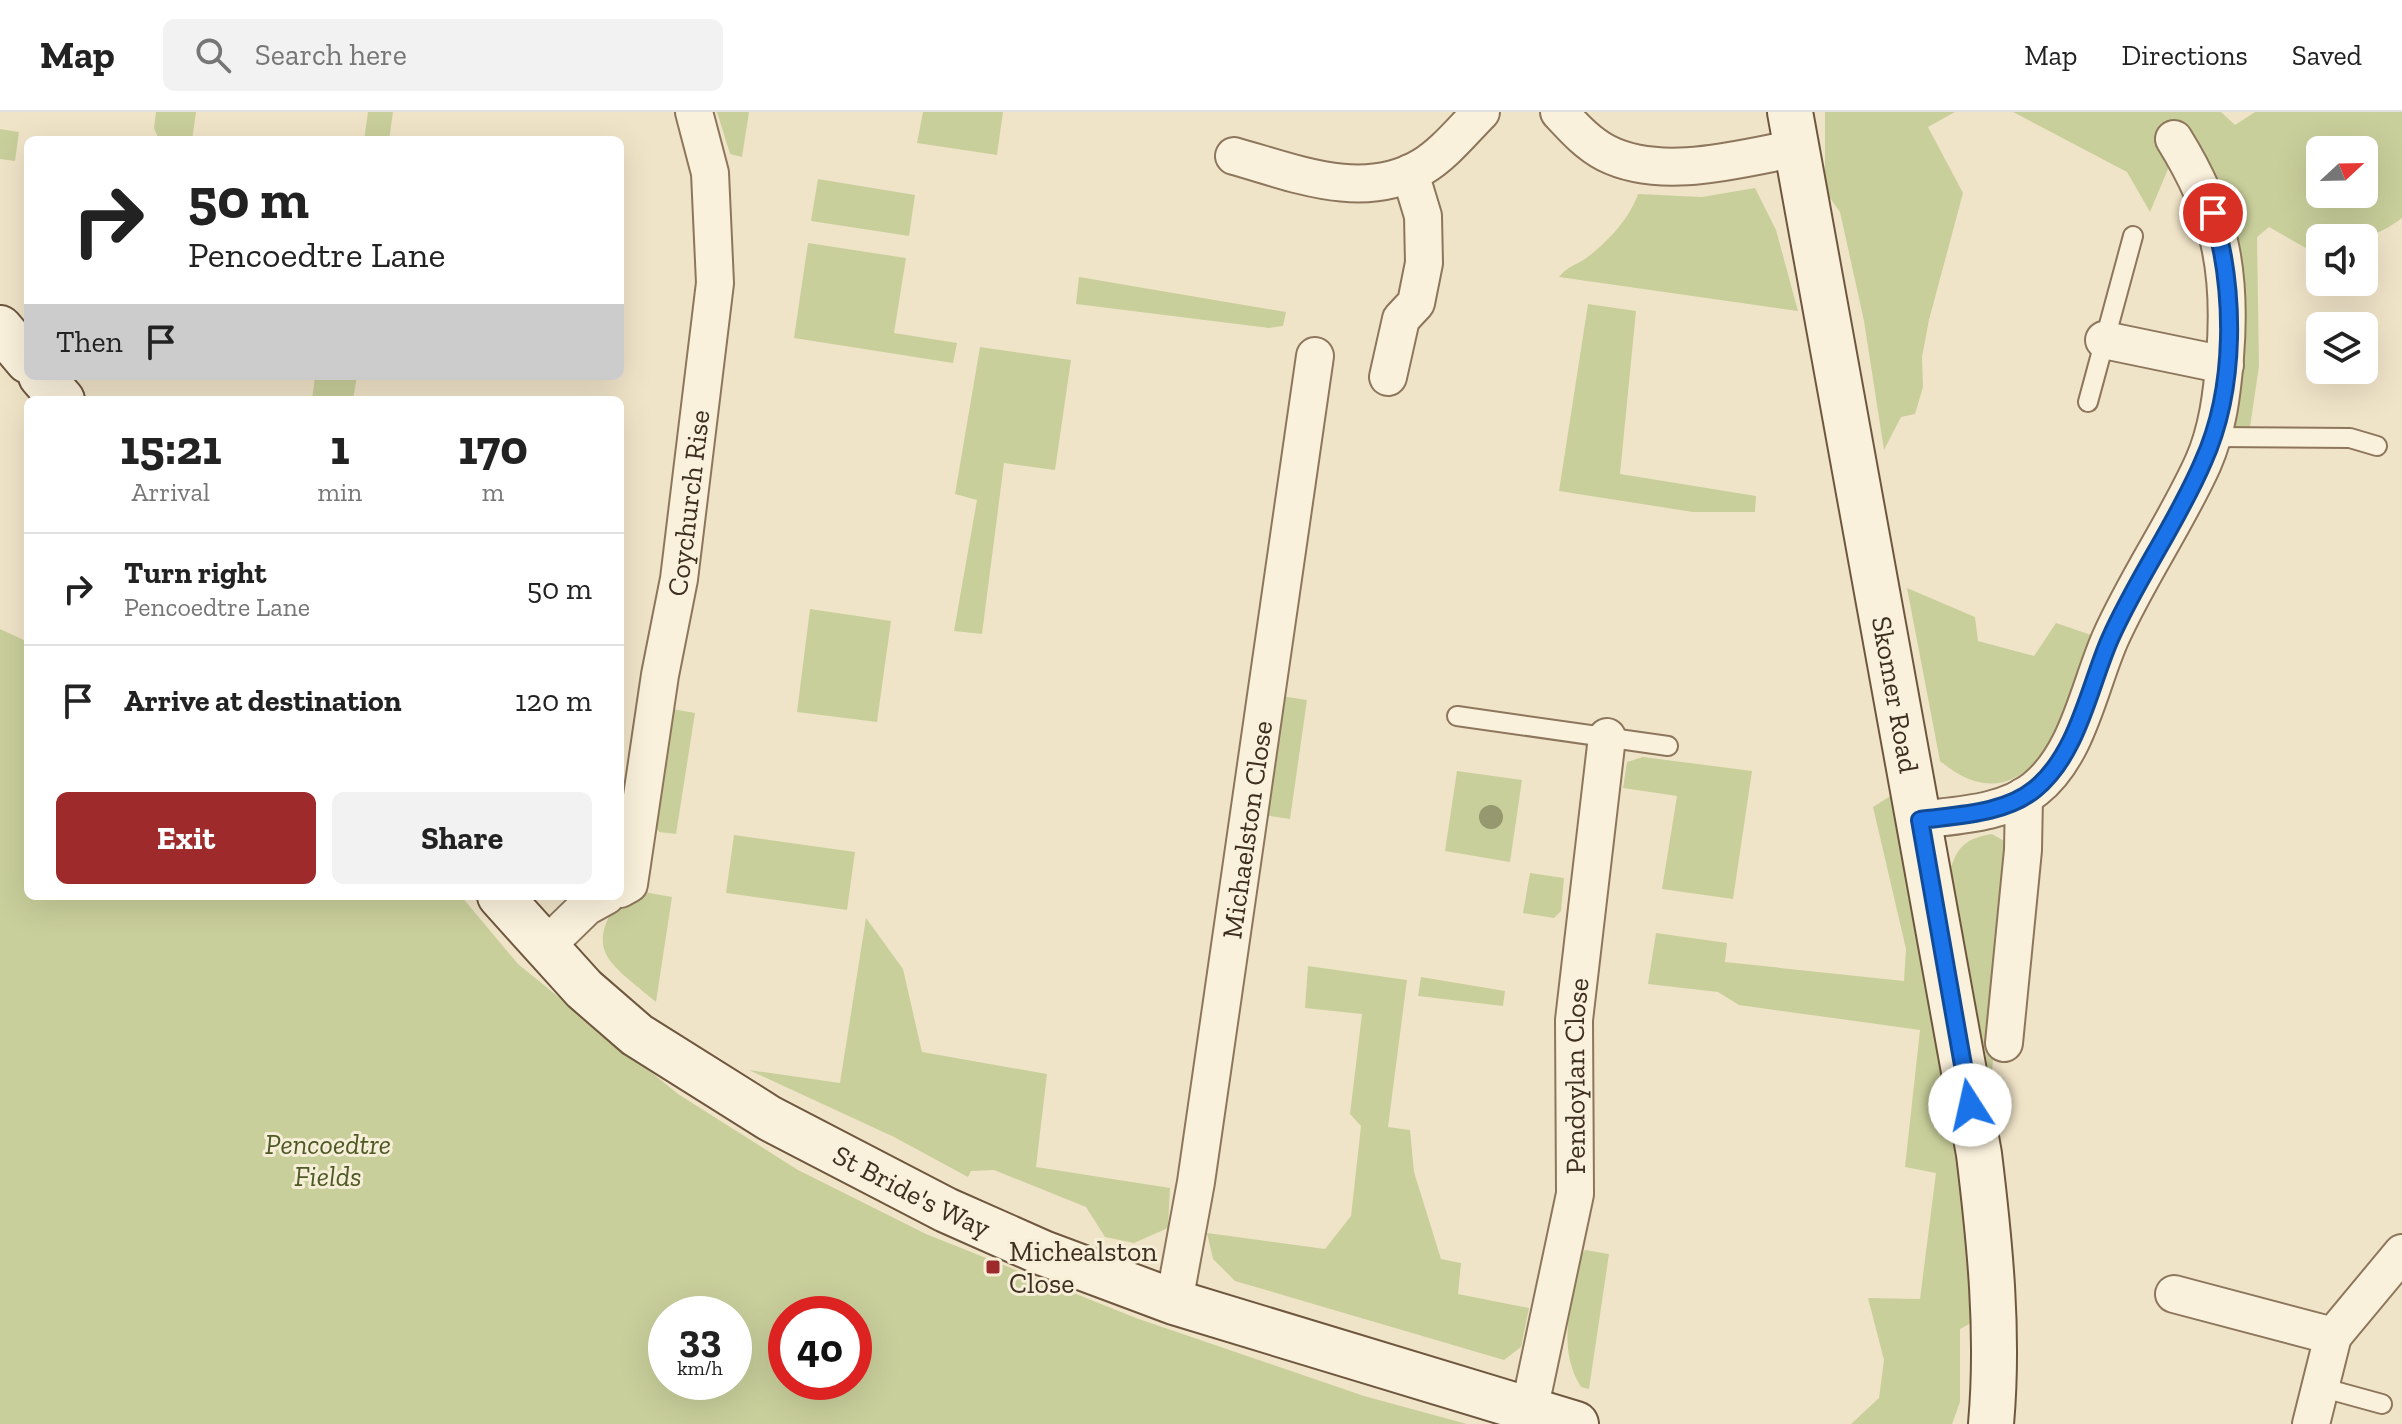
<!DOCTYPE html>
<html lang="en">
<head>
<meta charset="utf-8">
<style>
  :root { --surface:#fff; --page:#f2f2f2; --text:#222; --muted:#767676; --line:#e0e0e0; --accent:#9e2a2b }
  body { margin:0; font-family:"Zilla Slab",serif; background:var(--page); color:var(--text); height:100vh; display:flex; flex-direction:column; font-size:30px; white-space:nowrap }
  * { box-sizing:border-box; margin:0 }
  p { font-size:26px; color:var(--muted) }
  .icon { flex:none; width:44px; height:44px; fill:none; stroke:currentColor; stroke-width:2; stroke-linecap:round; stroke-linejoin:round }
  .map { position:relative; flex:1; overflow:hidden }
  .side { position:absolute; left:24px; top:284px; width:600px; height:504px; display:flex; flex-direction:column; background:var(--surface); border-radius:12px; box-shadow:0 8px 32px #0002 }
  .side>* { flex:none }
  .top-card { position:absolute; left:24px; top:24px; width:600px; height:244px; border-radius:12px; box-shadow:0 8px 32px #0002; background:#fff; color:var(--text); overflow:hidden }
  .needle { width:52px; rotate:68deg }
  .fabs { position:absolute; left:2306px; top:24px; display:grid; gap:16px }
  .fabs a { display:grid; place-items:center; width:72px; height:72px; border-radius:12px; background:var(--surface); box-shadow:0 8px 32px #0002; font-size:40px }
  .speed { position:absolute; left:648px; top:1184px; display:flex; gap:16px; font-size:40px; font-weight:700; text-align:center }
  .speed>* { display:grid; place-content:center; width:104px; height:104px; border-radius:50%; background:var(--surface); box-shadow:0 8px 32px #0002; line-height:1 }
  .speed small { font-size:20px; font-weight:400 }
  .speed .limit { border:12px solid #d22; background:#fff; color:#111 }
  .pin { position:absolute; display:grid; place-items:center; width:68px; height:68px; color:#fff; margin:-34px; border:4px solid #fff; border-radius:50%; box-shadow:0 2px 8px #0007 }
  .me { position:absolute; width:88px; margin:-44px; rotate:350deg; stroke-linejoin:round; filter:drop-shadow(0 0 6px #0008) }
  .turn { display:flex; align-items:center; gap:28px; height:168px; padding:0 32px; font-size:36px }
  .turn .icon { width:104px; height:104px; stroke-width:2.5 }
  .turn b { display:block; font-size:56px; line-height:68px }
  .then { display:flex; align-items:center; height:76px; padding:0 32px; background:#0003; gap:16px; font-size:30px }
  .eta { display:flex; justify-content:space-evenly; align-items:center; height:136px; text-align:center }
  .eta b { font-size:48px; font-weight:700; line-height:56px }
  .primary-button { display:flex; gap:16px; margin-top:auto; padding:16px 32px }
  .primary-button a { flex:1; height:92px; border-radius:12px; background:var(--accent); color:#fff; font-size:32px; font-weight:700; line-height:92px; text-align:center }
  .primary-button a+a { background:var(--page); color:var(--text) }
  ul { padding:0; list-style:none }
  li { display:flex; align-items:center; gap:24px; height:112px; padding:0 32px; border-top:2px solid var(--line) }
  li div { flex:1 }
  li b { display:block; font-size:30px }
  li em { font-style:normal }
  header { display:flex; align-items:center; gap:48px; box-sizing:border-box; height:112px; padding:0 40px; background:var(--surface); border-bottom:2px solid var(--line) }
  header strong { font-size:38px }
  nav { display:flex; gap:44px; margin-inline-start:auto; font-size:28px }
  .search { width:560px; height:72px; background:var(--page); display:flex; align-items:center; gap:20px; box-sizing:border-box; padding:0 28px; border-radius:12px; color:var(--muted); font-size:30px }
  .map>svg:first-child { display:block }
  .green { fill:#c9cf9b; fill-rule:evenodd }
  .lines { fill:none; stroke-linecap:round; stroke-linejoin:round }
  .lane-casing { stroke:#8d765c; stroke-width:22 }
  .street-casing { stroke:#8d765c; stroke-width:40 }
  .secondary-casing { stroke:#6f573f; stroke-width:48 }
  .lane { stroke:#faf1dc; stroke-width:18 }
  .street { stroke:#faf1dc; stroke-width:36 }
  .secondary { stroke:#faf1dc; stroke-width:44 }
  .tree { fill:#96986f }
  .route-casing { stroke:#114b97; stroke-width:20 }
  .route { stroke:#1a73e8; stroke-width:14 }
  .poi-dot { fill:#9e2a2b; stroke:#f7eed8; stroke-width:3 }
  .labels { text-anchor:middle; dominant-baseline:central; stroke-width:6; stroke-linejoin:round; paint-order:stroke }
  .street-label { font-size:28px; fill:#3d2e20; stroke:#f7eed8 }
  .park-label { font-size:28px; font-style:italic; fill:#4d5a26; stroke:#f7eed8 }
  .poi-label { font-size:28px; fill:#3d2e20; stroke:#f7eed8; text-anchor:start }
</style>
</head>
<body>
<header>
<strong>Map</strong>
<div class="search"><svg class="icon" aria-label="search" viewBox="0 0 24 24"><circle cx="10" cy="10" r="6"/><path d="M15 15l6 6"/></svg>Search here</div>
<nav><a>Map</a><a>Directions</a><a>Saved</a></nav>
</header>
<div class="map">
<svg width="2402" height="1312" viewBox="0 0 2402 1312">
  <rect width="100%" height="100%" fill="#f0e4c8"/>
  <path class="green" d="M156,0h40l-4,28h-33l-5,-12z
    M368,0h25l-4,28h-25z
    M717,0h32l-7,45 -12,-3z
    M923,0h80l-6,43 -80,-12z
    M1825,0h130l-27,15 35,66 -34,127 -7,37 1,30 -8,27 -14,3 -17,33 -20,-129 -24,-109 -15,-21z
    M2013,0h208l14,13 20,-13h147v106c-31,23 -44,20 -82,20v18l-51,-29 -12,10 2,129 -9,61 -11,4 -7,-7 7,-70 -63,-204 -26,62 -23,-40zM2320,38h44v44h-44z
    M0,17l19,3 -4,29 -15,-2z
    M818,67l97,16 -6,41 -98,-15z
    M1755,76l21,42 22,81 -239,-34c9,-11 15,-11 26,-18 21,-15 45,-41 53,-65l64,3z
    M808,131l98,15 -12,75 63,10 -4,20 -159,-25z
    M1079,165l207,35 -3,14 -14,2 -193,-24z
    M1588,192l48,7 -16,163 136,22 -1,16h-62l-134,-21z
    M980,235l91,13 -16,110 -51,-7 -22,171 -28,-3 23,-131 -22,-6z
    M315,264h42l-4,24h-41z
    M1907,476l68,29 3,24 56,15 22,-33 47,16c-29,63 -72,198 -163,122z
    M810,497l81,12 -14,101 -80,-10z
    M0,517l28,13v254h433l57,68 160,130 120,76 128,64 210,84 228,78 103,28h-1467zM666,1202h68v68h-68zM786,1202h68v68h-68z
    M1281,584l26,4 -17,119 -27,-4z
    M672,597l23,4 -19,121 -17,-2 -4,-6z
    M1643,645l109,14 -19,128 -71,-10 15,-93 -54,-8 4,-26z
    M1457,659l65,9 -12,82 -65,-11z
    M1892,683l70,378 11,149 -13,7v73l-8,22h-101l28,-26 5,-38 -16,-62 52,1 16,-126 -31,-6 15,-137 -181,-25 -21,-13 -70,-8 8,-51 71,10 -2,19 179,19 2,-32 -33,-142z
    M1992,722l14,8 5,11 -20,230 -41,-212c7,-25 17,-33 42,-37z
    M734,723l121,17 -8,58 -121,-17z
    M1530,761l34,5 -3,33 -7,7 -31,-5z
    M626,777l46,8 -16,105c-49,-42 -75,-50 -30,-113z
    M866,806l37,51 19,83 125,22 -11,93 134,21 -2,40 -34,15 -29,-6 -19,-30 -92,-37 -23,1 -3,6 -74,-40 -145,-67 91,13z
    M1308,854l99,14 -19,147 22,3 4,42 27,87 20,4 -3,31 71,14 -8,39 -17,13 -269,-79 -22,-22 -6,-26 118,16 26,-33 10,-90 -11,-12 12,-100 -57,-6z
    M1421,865l84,14 -2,15 -85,-10z
    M1585,1138l24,4 -20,135 -8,-2c-25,-40 -9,-83 -3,-128z"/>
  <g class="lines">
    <g class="lane-casing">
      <path id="lane" d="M2088,290l45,-166
        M2214,325l136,1 27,8
        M1457,604l211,30
        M2320,1275l62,17"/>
    </g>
    <g class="street-casing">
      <g id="street">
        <path d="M1559,0c14,15 28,31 47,41 55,28 133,6 191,-5"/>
        <path d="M1234,44c61,17 129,46 188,11 22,-13 41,-37 59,-55"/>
        <path d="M2104,228l121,25"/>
        <path d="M1388,265l13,-58 15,-16 8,-40 -1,-47 -13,-43"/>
        <path d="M1920,708c37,-5 84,-6 115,-31 43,-34 54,-102 75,-150 27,-61 66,-116 93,-176 15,-34 19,-70 22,-106 7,-87 -5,-144 -51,-218"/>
        <path id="s1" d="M620,777l9,-5 31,-209 19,-96 36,-296 -5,-110 -16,-61"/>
        <path d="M545,835l41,-40 20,-11"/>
        <path d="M2004,931l19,-193 1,-54"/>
        <path d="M2174,1182l159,42 69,-83"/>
        <path id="s2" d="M1174,1190l22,-120 119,-826"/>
        <path id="s3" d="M1529,1299l46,-217 -1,-174 33,-283"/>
        <path d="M2311,1312l22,-88"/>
      </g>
    </g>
    <g class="secondary-casing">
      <g id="secondary">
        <path id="s4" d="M1790,0l189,1042c11,90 20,179 12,270"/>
        <path d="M0,216l28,33"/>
        <path d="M41,264l21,24"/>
        <path id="s5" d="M500,784l84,93 53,46 132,83 177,92 97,43 131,49 402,122"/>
      </g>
    </g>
    <use href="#lane" class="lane"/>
    <use href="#street" class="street"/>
    <use href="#secondary" class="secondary"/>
  </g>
  <circle class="tree" cx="1491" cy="705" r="12"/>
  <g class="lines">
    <g class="route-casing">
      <path id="route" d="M1970,993l-50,-285c37,-5 85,-6 115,-31 43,-35 54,-102 75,-150 27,-61 67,-116 93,-177 34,-75 32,-172 10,-249"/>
    </g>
    <use href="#route" class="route"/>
  </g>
  <rect class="poi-dot" x="985" y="1147" width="16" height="16" rx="4"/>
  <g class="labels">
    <g class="street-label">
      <text stroke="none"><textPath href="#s1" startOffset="396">Coychurch Rise</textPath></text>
      <text stroke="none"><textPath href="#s4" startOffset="592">Skomer Road</textPath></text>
      <text stroke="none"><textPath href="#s2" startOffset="478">Michaelston Close</textPath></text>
      <text stroke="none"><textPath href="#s3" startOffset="340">Pendoylan Close</textPath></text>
      <text stroke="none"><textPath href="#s5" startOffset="512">St Bride's Way</textPath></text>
    </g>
    <g class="park-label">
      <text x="328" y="1032">Pencoedtre<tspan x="328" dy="32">Fields</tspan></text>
    </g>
    <g class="poi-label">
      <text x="1009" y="1139">Michealston<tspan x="1009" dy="32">Close</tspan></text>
    </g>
  </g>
</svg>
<div class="fabs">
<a><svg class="needle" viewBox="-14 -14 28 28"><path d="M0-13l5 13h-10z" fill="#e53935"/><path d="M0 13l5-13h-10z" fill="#767676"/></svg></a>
<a><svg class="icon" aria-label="sound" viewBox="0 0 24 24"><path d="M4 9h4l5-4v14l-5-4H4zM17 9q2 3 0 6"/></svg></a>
<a><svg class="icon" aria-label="layers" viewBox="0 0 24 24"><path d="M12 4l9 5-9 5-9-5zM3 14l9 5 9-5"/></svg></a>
</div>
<div class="speed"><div>33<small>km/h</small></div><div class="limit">40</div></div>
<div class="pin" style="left:2213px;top:101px;background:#d93025"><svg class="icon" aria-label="arrive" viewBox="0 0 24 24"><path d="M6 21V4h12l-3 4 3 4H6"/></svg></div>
<svg class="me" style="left:1970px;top:993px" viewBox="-20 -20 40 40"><circle r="19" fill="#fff"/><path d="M0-13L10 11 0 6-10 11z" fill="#1a73e8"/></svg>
<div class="top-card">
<div class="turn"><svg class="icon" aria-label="right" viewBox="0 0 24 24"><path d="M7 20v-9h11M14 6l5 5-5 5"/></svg><div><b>50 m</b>Pencoedtre Lane</div></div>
<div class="then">Then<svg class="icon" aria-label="arrive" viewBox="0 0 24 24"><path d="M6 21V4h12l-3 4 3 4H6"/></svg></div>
</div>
<section class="side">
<div class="eta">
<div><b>15:21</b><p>Arrival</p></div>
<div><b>1</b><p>min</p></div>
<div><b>170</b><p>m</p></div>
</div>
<ul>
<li><svg class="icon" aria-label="right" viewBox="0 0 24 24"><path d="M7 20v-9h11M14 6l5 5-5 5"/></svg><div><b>Turn right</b><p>Pencoedtre Lane</p></div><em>50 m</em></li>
<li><svg class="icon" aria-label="arrive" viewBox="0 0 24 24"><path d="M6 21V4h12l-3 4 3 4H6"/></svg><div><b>Arrive at destination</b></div><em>120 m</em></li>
</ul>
<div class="primary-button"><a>Exit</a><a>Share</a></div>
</section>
</div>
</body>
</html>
